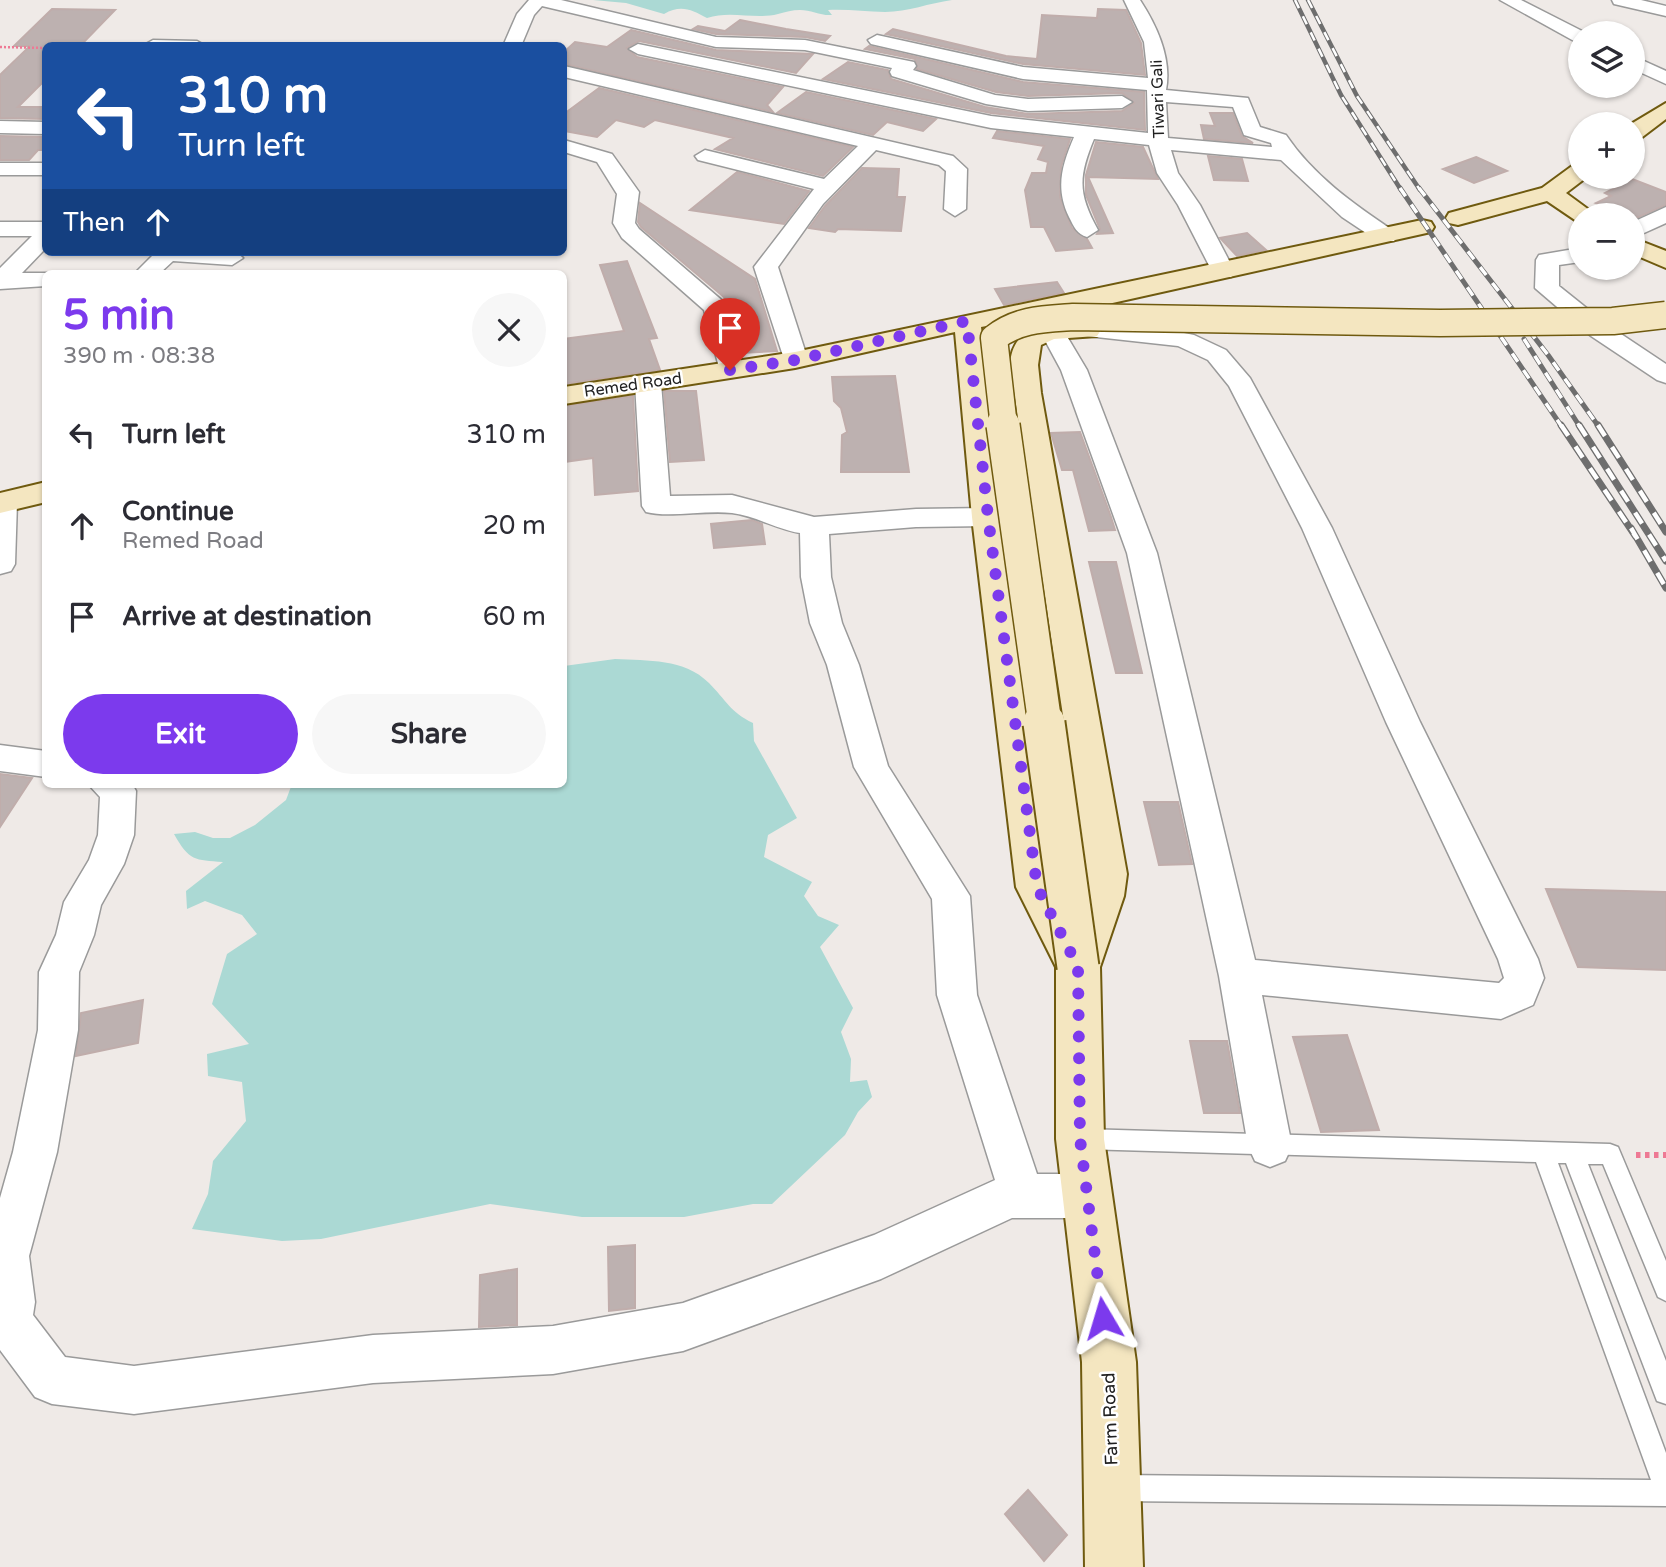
<!DOCTYPE html>
<html lang="en">
<head>
<meta charset="utf-8">
<style>
  :root { --surface:#fff; --page:#f7f7f7; --text:#2b2b33; --muted:#7c7c81; --accent:#7c3aed }
  body { margin:0; font-family:"Varela Round",sans-serif; background:var(--page); color:var(--text); height:100vh; display:flex; flex-direction:column; font-size:26px; white-space:nowrap }
  * { box-sizing:border-box; margin:0 }
  p { font-size:23px; color:var(--muted) }
  .icon { flex:none; width:38px; height:38px; fill:none; stroke:currentColor; stroke-width:2; stroke-linecap:round; stroke-linejoin:round }
  .map { position:relative; flex:1; overflow:hidden }
  .panel { position:absolute; left:42px; top:270px; width:525px; height:518px; display:flex; flex-direction:column; background:var(--surface); border-radius:10px; box-shadow:0 2px 5px #0004 }
  .panel>* { flex:none }
  .banner { position:absolute; left:42px; top:42px; width:525px; height:214px; border-radius:10px; box-shadow:0 2px 5px #0004; background:#1a4fa0; color:#fff; overflow:hidden }
  .fabs { position:absolute; left:1568px; top:21px; display:grid; gap:14px }
  .fabs a { display:grid; place-items:center; width:77px; height:77px; border-radius:50%; background:var(--surface); box-shadow:0 2px 5px #0004; font-size:35px }
  .pin { position:absolute; display:grid; place-items:center; width:60px; height:60px; color:#fff; margin:-72px -30px; border-radius:50% 50% 50% 0; rotate:-45deg; box-shadow:0 0 7px #0007 }
  .pin .icon { rotate:45deg }
  .me { position:absolute; width:77px; margin:-38px; rotate:353deg; stroke-linejoin:round; filter:drop-shadow(0 0 5px #0008) }
  .turn { display:flex; align-items:center; gap:24px; height:147px; padding:0 21px; font-size:32px }
  .turn .icon { width:91px; height:91px; stroke-width:2.5 }
  .turn b { display:block; font-size:49px; line-height:60px }
  .then { display:flex; align-items:center; height:66px; padding:0 21px; background:#0003; gap:14px; font-size:26px }
  .round { display:grid; place-items:center; flex:none; width:74px; height:74px; border-radius:37px; background:var(--page) }
  .head { display:flex; align-items:center; justify-content:space-between; height:119px; padding:0 21px }
  h1 { font-size:42px; font-weight:700; line-height:52px; color:var(--accent) }
  .primary-button { display:flex; gap:14px; margin-top:auto; padding:14px 21px }
  .primary-button a { flex:1; height:80px; border-radius:42px; background:var(--accent); color:#fff; font-size:28px; font-weight:700; line-height:80px; text-align:center }
  .primary-button a+a { background:var(--page); color:var(--text) }
  ul { padding:0; list-style:none }
  li { display:flex; align-items:center; gap:21px; height:91px; padding:0 21px }
  li div { flex:1 }
  li b { display:block; font-size:26px }
  li em { font-style:normal }
  .map>svg:first-child { display:block }
  .water { fill:#abd9d4 }
  .building { fill:#bdb1b0; stroke:#c0adab; stroke-width:2 }
  .lines { fill:none; stroke-linecap:round; stroke-linejoin:round }
  .lane-casing { stroke:#9a9a9a; stroke-width:3 }
  .street-casing { stroke:#9a9a9a; stroke-width:3 }
  .secondary-casing { stroke:#6f5a0f; stroke-width:4 }
  .path-far1 { stroke:#ee7994; stroke-width:2.5; stroke-dasharray:2 2; stroke-linecap:butt }
  .path { stroke:#ee7994; stroke-width:6; stroke-dasharray:4.5 4.5; stroke-linecap:butt }
  .lane { fill:#fff; fill-rule:evenodd }
  .street { fill:#fff; fill-rule:evenodd }
  .secondary { fill:#f4e6c0; fill-rule:evenodd }
  .rail-far2-casing { stroke:#6e6e6e; stroke-width:4.5 }
  .rail-far1-casing { stroke:#6e6e6e; stroke-width:5 }
  .rail-casing { stroke:#6e6e6e; stroke-width:7 }
  .rail-far2 { stroke:#fff; stroke-width:2.5; stroke-dasharray:9; stroke-linecap:butt }
  .rail-far1 { stroke:#fff; stroke-width:3.5; stroke-dasharray:10; stroke-linecap:butt }
  .rail { stroke:#fff; stroke-width:4.5; stroke-dasharray:13; stroke-linecap:butt }
  .secondary-bridge-far2-casing { stroke:#6f5a0f; stroke-width:29; stroke-linecap:butt }
  .secondary-bridge-far1-casing { stroke:#6f5a0f; stroke-width:36; stroke-linecap:butt }
  .secondary-bridge-casing { stroke:#6f5a0f; stroke-width:45; stroke-linecap:butt }
  .secondary-bridge-far2 { stroke:#f4e6c0; stroke-width:26 }
  .secondary-bridge-far1 { stroke:#f4e6c0; stroke-width:33 }
  .secondary-bridge { stroke:#f4e6c0; stroke-width:41 }
  .route { stroke:#7c3aed; stroke-width:12; stroke-dasharray:0 21.6 }
  .labels { text-anchor:middle; dominant-baseline:central; stroke-width:5; stroke-linejoin:round; paint-order:stroke }
  .far-street-label { font-size:16px; fill:#202020; stroke:#fff }
  .street-label { font-size:18px; fill:#202020; stroke:#fff }
</style>
</head>
<body>
<div class="map">
<svg width="1666" height="1567" viewBox="0 0 1666 1567">
  <rect width="100%" height="100%" fill="#efeae7"/>
  <path class="water" d="M593,0h359c-23,3 -44,12 -67,12 -19,0 -37,-3 -57,-2l4,5c-11,1 -21,-5 -32,-5 -8,0 -14,2 -22,4 -23,6 -47,-4 -71,4 -15,-8 -26,-14 -43,-4l-38,-11z
    M615,659c33,2 69,-1 94,24 17,17 21,29 44,40l1,18 43,77 -29,17 -4,22 48,25 -8,14 14,20 21,9 -19,22 33,61 -12,24 10,27 -1,23 17,-2 5,17 -14,15 -13,23 -73,69h-19l-69,13h-102l-92,-13 -169,35 -39,2 -90,-12 16,-35 5,-33 33,-40 -4,-39 -34,-6 -1,-22 42,-10 -37,-40 15,-50 30,-20 -15,-19 -37,-14 -18,8 -1,-18 37,-29c-28,-2 -34,-1 -49,-28l21,-2 18,6h17l25,-13 31,-25 6,-16h272v-118z"/>
  <path class="building" d="M52,9l63,1 -34,35 -35,1v33l-28,28h28v12l-46,-1v-43l30,-29h-16z
    M1098,9l28,1 15,33 4,32 -122,-11 -137,-30 7,-5 113,27 31,3 5,-44 55,3z
    M740,20l46,9 44,7 -5,5 -20,-4 -89,-3 -23,-5 5,-3 27,5z
    M631,30l85,20 97,4 -17,19 -157,-32 -12,7 10,9 146,30 -16,18 6,7 -209,-48v-12l11,-10 32,5z
    M869,46l154,36 121,10 1,38 -154,-17 -168,-34 25,-17 40,8 3,9 94,28 43,7 94,-3 12,-8 -12,-10 -94,3 -32,-4 -79,-23 -2,-10 -50,-10z
    M599,88l254,59 -30,29 -108,-27 18,-11 -78,-18 -11,7 -28,-7 -19,17 -33,-6v-17z
    M806,92l130,27 -13,12 -36,-9 -14,13 -96,-22z
    M1210,113h23l9,23 11,7 -49,-4 -3,-14 14,1z
    M997,131l73,8 -9,28 -1,30 12,31 15,11 5,9 -36,3 -12,-24h-13l-6,-37 7,-17h14l2,-11 -10,-3 6,-13 -51,-8z
    M0,136l46,1v13h-8l-9,10h-29z
    M1096,142l47,5 15,32 -70,-2 25,56 -16,1 3,-5 -14,-34v-20z
    M1208,156l34,3 6,22 -34,-1z
    M1476,157l31,14 -33,12 -31,-14z
    M862,168l37,1 -2,28h8l-4,34 -63,-2 -3,3 -26,-4 16,-22z
    M737,172l72,19 -25,33 -94,-14z
    M1632,179l34,13v13l-32,14 -1,-4 -37,-12 15,-7 -6,-3z
    M640,203l115,76 22,72 -36,2 -17,-56 -83,-70 -3,-5z
    M1247,233l19,17 -29,6 -17,-18z
    M627,261l30,77 -8,1 11,31 -96,14v-45l60,-8 -24,-66z
    M1057,282l7,11 -60,12 -9,-16z
    M895,376l14,96h-68l1,-37 5,-3 -6,-24 -7,-7 -2,-24z
    M664,391h32l8,69 -34,2z
    M633,396l5,95 -43,4 -2,-37 -29,4v-56z
    M1080,432l31,85 4,13 -26,1 -16,-61h-11l-11,-37z
    M752,520l10,4 3,20 -51,4 -3,-24z
    M1089,562h27l26,111h-26z
    M0,774l32,4 -32,49z
    M1144,802h34l14,62 -33,1z
    M1546,889l120,3v78l-88,-3z
    M143,1000l-5,43 -62,13 5,-43z
    M1347,1035l32,95 -58,2 -28,-95z
    M1190,1041h37l13,72h-36z
    M635,1245v63l-26,3 -1,-64z
    M517,1269v56l-38,2 1,-52z
    M1028,1490l39,45 -23,26 -39,-47z"/>
  <g class="lines">
    <g class="lane-casing">
      <path id="lane" d="M1083,1129l527,15 8,3 48,114v40l-8,-4 -55,-133h-15l78,197v43l-9,-3 -91,-238h-8l108,290v53l-549,-5 -9,-4 -4,-9 4,-9 9,-4 534,5 -115,-318 -453,-13 -8,-3 -3,-7 3,-7z"/>
    </g>
    <g class="street-casing">
      <path id="street" d="M529,0h32l155,37 89,3 109,22 2,4 -3,4 82,25 33,4 94,-3 10,6 -10,6 -94,3 -42,-7 -94,-28 -2,-4 2,-4 -87,-18 -89,-3 -174,-41 -8,9 -13,31h-18l14,-32z
        M1124,0h16c17,26 32,59 26,90l82,8 12,29 26,8c27,40 67,69 108,96l3,5 -3,5h-16l-36,-24 -61,-57 -110,-10 7,23 22,32 35,67 -4,5h-16l-37,-72 -21,-32 -8,-28 -55,-6c-16,38 -16,55 4,91l-11,7c-10,-3 -13,-10 -18,-20 -14,-29 -7,-52 5,-80l-83,-9 -353,-74 -9,-5 9,-5 353,72 157,17 -1,-43 -124,-11 -152,-35 -3,-4 9,-5 146,32 125,11 -4,-36zM1166,102l67,5 11,28 27,8 1,4 -104,-9z
        M1500,0h21l65,33h-6v9l-6,-1z
        M1612,0h29l25,6v10l-52,-12z
        M153,40l44,1 9,5 -62,-1z
        M1633,56l33,15v13l-33,-15z
        M564,66l389,90 14,13 -1,40 -11,7 -11,-7 2,-38 -7,-6 -63,-15 -53,54 -45,63 30,93 -4,5h-18l-32,-98 60,-78 -116,-29 -3,-4 10,-6 119,29 34,-33 -294,-69z
        M0,121l46,1v12l-46,-1z
        M564,140l48,14 27,38 -4,31 4,6 86,74 18,67 -4,5h-18l-17,-65 -82,-72 -9,-15 4,-29 -20,-32 -33,-10z
        M0,163h46v12h-46z
        M1666,207v16l-33,15v-16z
        M0,222h46v26l-24,25h28h-4v13l-46,3v-21l32,-32h-32z
        M1580,248v14l-21,3v21l50,40 57,38v19l-9,-3 -66,-44 -56,-48 1,-28 3,-5z
        M156,252h80l7,6 -11,7 -59,-4 -13,12h-25z
        M1087,323l72,5 35,7 32,15 24,28 82,150 88,194 118,237 6,19 -11,27 -32,14 -239,-24 30,151 -7,15 -15,6 -15,-6 -7,-15 -29,-170 -92,-423 -66,-183 -20,-37 3,-5h18l25,42 70,183 98,407 244,23 5,-5 -6,-19 -112,-237 -84,-194 -73,-142 -21,-26 -30,-14 -100,-11 -3,-5 3,-5z
        M648,375l9,3 4,5 9,113 62,-1 82,22 102,-8 72,-1 10,3 4,6 -4,6 -10,3 -72,1 -87,7 2,43 11,46 17,42 29,101 82,130 7,99 60,179h50l16,7 6,15 -6,15 -16,7h-75l-131,61 -198,72 -130,23 -180,9 -239,31 -82,-10 -17,-7 -35,-47v-152l13,-46 25,-122 1,-58 17,-37 8,-33 25,-42 9,-25 2,-38 -12,-13h44l4,7 -2,44 -10,29 -23,41 -7,30 -15,37 -1,58 -21,122 -28,104 6,46 -2,13 32,42 69,9 239,-31 180,-9 130,-23 191,-68 121,-55 -58,-185 -5,-96 -78,-132 -27,-102 -17,-42 -9,-46 -1,-44c-24,-4 -44,-17 -68,-20 -27,-3 -63,5 -86,-1l-4,-6 -7,-123 4,-5z
        M3,493l10,3 4,6 -2,62 -4,7 -11,3v-80z
        M0,745l46,6v26l-46,-6z"/>
    </g>
    <g class="secondary-casing">
      <path id="secondary" d="M1666,103v16l-25,19 -8,2 -2,-16z
        M1580,164v13h7l-21,16 30,22h-16v6l-5,-1 -28,-19 -89,24 -9,-2 -3,-5 3,-5 93,-25 30,-22z
        M1422,220l9,2 3,5 -3,5 -332,74 2,24 -4,6 -43,3 -13,6 -3,20 3,28 86,481 -3,22 -24,71 4,172 32,223 7,205h-58l-3,-205 -26,-223v-172l-40,-80 -44,-370 -17,-185 -160,36 -231,36v-17l231,-35zM1072,311l1,11c-32,1 -61,7 -63,43l77,509 -13,44 -17,-32 -53,-369 -23,-190z
        M1633,238l33,13v17l-33,-14z
        M46,482v20l-46,11v-20z"/>
    </g>
    <path class="path-far1" d="M0,47l46,1"/>
    <path class="path" d="M1636,1155h30"/>
    <use href="#lane" class="lane"/>
    <use href="#street" class="street"/>
    <use href="#secondary" class="secondary"/>
    <g class="rail-far2-casing">
      <path id="rail-far2" d="M1295,0l46,95 60,95
        M1308,0l49,96 63,94"/>
    </g>
    <g class="rail-far1-casing">
      <path id="rail-far1" d="M1400,188l162,239
        M1419,188l129,167 51,72
        M1524,339l56,88"/>
    </g>
    <g class="rail-casing">
      <path id="rail" d="M1561,425l75,112
        M1579,425l87,136
        M1598,425l68,107
        M1631,528l35,60"/>
    </g>
    <use href="#rail-far2" class="rail-far2"/>
    <use href="#rail-far1" class="rail-far1"/>
    <use href="#rail" class="rail"/>
    <g class="secondary-bridge-far2-casing">
      <path id="secondary-bridge-far2" d="M1004,427l-10,-89c24,-19 50,-19 79,-21l367,6 173,-2 53,-6"/>
    </g>
    <g class="secondary-bridge-far1-casing">
      <path id="secondary-bridge-far1" d="M1003,425l42,299"/>
    </g>
    <g class="secondary-bridge-casing">
      <path id="secondary-bridge" d="M1044,723l34,244"/>
    </g>
    <use href="#secondary-bridge-far2" class="secondary-bridge-far2"/>
    <use href="#secondary-bridge-far1" class="secondary-bridge-far1"/>
    <use href="#secondary-bridge" class="secondary-bridge"/>
  </g>
  <g class="lines">
    <path class="route" d="M730,370l65,-10 172,-39 21,196 49,370 41,80 2,172 23,179"/>
  </g>
  <g class="labels">
    <g class="far-street-label">
      <text transform="translate(1158 99) rotate(-92)">Tiwari Gali</text>
      <text transform="translate(633 385) rotate(-8)">Remed Road</text>
    </g>
    <g class="street-label">
      <text transform="translate(1110 1419) rotate(-92)">Farm Road</text>
    </g>
  </g>
</svg>
<div class="fabs">
<a><svg class="icon" aria-label="layers" viewBox="0 0 24 24"><path d="M12 4l9 5-9 5-9-5zM3 14l9 5 9-5"/></svg></a>
<a>+</a>
<a>−</a>
</div>
<div class="pin" style="left:730px;top:370px;background:#d93025"><svg class="icon" aria-label="arrive" viewBox="0 0 24 24"><path d="M6 21V4h12l-3 4 3 4H6"/></svg></div>
<svg class="me" style="left:1103px;top:1318px" viewBox="-20 -20 40 40"><path d="M0-17L14 15 0 8-14 15z" fill="#7c3aed" stroke="#fff" stroke-width="4"/></svg>
<div class="banner">
<div class="turn"><svg class="icon" aria-label="left" viewBox="0 0 24 24"><path d="M17 20v-9H6M10 6l-5 5 5 5"/></svg><div><b>310 m</b>Turn left</div></div>
<div class="then">Then<svg class="icon" aria-label="ahead" viewBox="0 0 24 24"><path d="M12 20V5M6 11l6-6 6 6"/></svg></div>
</div>
<section class="panel">
<div class="head"><div><h1>5 min</h1><p>390 m · 08:38</p></div><a class="round"><svg class="icon" aria-label="close" viewBox="0 0 24 24"><path d="M6 6l12 12M18 6L6 18"/></svg></a></div>
<ul>
<li><svg class="icon" aria-label="left" viewBox="0 0 24 24"><path d="M17 20v-9H6M10 6l-5 5 5 5"/></svg><div><b>Turn left</b></div><em>310 m</em></li>
<li><svg class="icon" aria-label="ahead" viewBox="0 0 24 24"><path d="M12 20V5M6 11l6-6 6 6"/></svg><div><b>Continue</b><p>Remed Road</p></div><em>20 m</em></li>
<li><svg class="icon" aria-label="arrive" viewBox="0 0 24 24"><path d="M6 21V4h12l-3 4 3 4H6"/></svg><div><b>Arrive at destination</b></div><em>60 m</em></li>
</ul>
<div class="primary-button"><a>Exit</a><a>Share</a></div>
</section>
</div>
</body>
</html>
